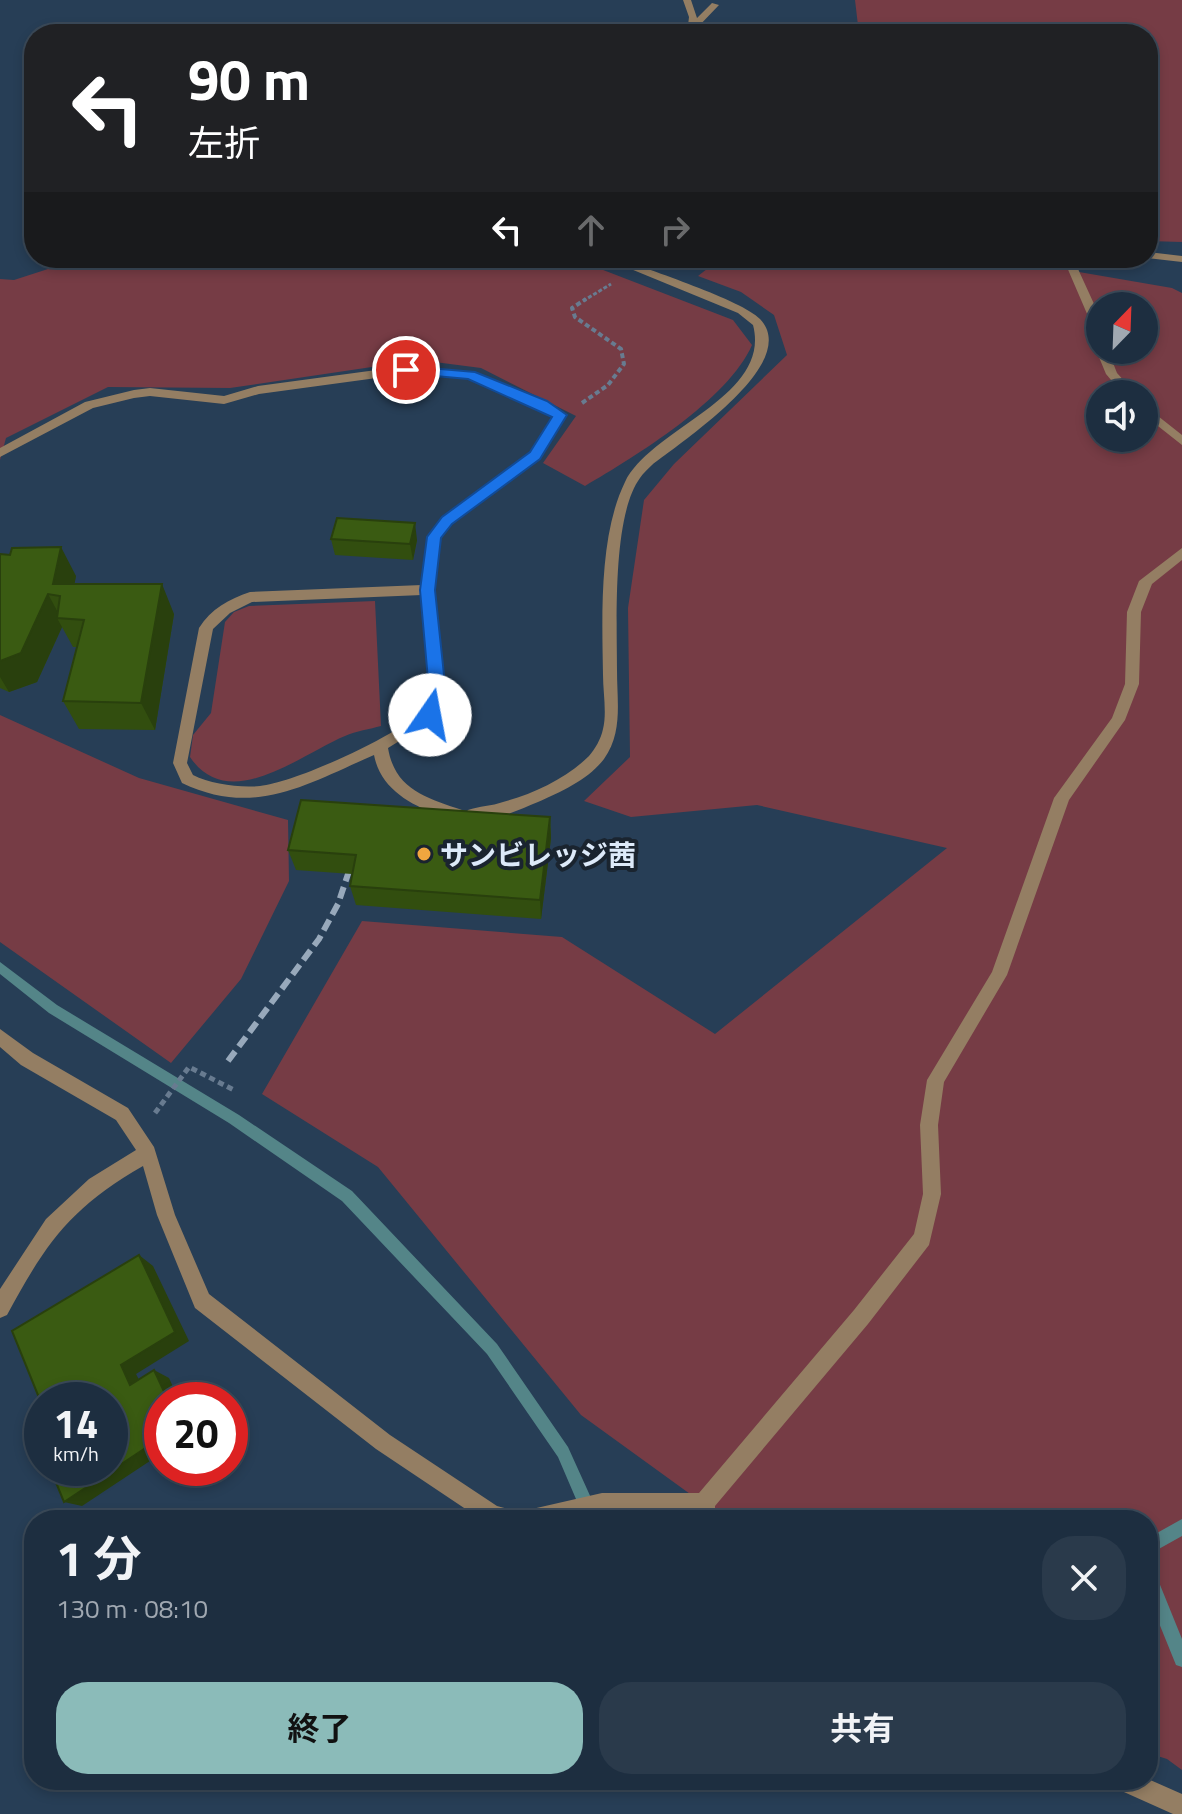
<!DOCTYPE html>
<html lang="ja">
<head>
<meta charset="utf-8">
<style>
  :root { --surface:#1d2e40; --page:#2a3a4b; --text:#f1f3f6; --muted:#a0a8b1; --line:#3b4a59; --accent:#8bbbb9 }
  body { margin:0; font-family:"Titillium Web","Noto Sans JP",sans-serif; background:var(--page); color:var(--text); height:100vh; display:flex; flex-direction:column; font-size:30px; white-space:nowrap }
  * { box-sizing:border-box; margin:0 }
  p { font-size:26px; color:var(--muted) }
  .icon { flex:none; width:44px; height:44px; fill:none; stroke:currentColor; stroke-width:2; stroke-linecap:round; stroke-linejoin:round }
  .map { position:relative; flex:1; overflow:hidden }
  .details { position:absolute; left:24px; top:1510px; width:1134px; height:280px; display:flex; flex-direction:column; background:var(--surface); border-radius:32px; box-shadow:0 4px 12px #0003,0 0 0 2px var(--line) }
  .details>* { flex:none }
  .top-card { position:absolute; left:24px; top:24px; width:1134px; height:244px; border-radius:32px; box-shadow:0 4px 12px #0003,0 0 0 2px var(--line); background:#202124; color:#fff; overflow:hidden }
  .needle { width:52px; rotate:23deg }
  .fabs { position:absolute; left:1086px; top:292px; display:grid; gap:16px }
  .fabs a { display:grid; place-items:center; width:72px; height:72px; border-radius:50%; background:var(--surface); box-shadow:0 4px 12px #0003,0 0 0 2px var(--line); font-size:40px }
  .speed { position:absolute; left:24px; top:1382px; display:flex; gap:16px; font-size:40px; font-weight:700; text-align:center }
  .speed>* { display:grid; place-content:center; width:104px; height:104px; border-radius:50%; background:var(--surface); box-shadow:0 4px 12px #0003,0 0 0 2px var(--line); line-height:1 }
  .speed small { font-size:20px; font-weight:400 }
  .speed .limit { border:12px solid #d22; background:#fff; color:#111 }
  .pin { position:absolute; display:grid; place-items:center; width:68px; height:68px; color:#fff; margin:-34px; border:4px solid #fff; border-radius:50%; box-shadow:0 2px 8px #0007 }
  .me { position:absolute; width:88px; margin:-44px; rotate:12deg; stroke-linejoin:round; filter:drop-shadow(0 0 6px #0008) }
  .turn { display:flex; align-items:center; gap:28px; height:168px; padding:0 32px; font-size:36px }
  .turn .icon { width:104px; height:104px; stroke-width:2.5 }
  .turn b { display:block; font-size:56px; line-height:68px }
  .lanes { display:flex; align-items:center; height:76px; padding:0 32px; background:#0003; justify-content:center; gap:40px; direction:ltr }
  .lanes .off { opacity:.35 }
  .round { display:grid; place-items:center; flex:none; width:84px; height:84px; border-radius:32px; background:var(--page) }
  .summary { display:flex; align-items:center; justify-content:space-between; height:136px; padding:0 32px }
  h1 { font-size:48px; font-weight:700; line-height:60px }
  .cta { display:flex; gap:16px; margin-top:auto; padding:16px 32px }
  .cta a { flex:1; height:92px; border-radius:32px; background:var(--accent); color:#111; font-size:32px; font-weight:700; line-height:92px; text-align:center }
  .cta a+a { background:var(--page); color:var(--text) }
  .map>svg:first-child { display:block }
  .green { fill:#763c45; fill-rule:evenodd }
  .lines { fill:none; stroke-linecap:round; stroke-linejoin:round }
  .stream { fill:#548588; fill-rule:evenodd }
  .path-far2 { stroke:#687b90; stroke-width:3; stroke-dasharray:4 2; stroke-linecap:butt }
  .path-far1 { stroke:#687b90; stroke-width:4; stroke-dasharray:5 3; stroke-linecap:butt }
  .path { stroke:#687b90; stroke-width:5; stroke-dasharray:6 4; stroke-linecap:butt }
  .service { fill:#947e63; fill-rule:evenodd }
  .minor { fill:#947e63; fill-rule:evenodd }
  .rail { stroke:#98a9bb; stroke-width:6; stroke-dasharray:12 6; stroke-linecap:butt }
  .wall { fill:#324e0f }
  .shaded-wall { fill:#29400d }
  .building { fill:#3a5b12; stroke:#29400d; stroke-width:2 }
  .route { fill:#1a73e8; stroke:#114b97; stroke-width:2 }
  .poi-dot { fill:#f0a63f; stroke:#1a242f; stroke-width:3 }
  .labels { text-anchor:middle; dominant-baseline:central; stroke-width:8; stroke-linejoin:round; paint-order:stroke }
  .poi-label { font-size:28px; font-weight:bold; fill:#ddeaf9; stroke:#1a242f; text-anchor:start }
</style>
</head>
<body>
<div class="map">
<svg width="1182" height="1814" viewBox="0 0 1182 1814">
  <rect width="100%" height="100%" fill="#273e56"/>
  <path class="green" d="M855,0h327v242l-34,-1v-207h-289z
    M82,258h490l161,62 19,25c-24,55 -116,111 -167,141l-42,-23 33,-47 -95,-48 -62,-8 -189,28 -122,-1 -102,51 -6,22v-181l14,1z
    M721,258h249l80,9 122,21 10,5v1477l-15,-11 -19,-6v-233h-422l-145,-105 -203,-248 -116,-73 100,-173 200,16 153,97 232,-186 -190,-43 -126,12 -47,-16 46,-44 -2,-149 16,-108 30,-36 113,-109 -13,-40 -33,-23 -43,-16zM1100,306h44v44h-44zM1100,394h44v44h-44z
    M375,601l6,125c-11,3 -25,5 -36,10 -44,18 -116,79 -155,21l3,-22 18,-22 14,-91 9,-10 15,-6z
    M0,715l139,63 149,42 1,61 -48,98 -70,84 -171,-121z"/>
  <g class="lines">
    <path class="stream" d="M0,962l57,43 182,110 113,76 145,153 71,103 33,73h-16l-27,-63 -71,-103 -145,-153 -113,-78 -180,-110 -49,-39z
      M1182,1519v17l-34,19v-17z
      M1148,1568l6,2 28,69v28l-6,-2 -28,-69z"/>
    <path class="path-far2" d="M583,301l28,-17"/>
    <path class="path-far1" d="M582,403l26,-18 16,-21 -3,-15 -46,-32 -3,-9 14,-9"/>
    <path class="path" d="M155,1113l34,-46 45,23"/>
    <path class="service" d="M683,0h8l6,18 15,-15 7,2 -23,24 -1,5h-8l2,-17z
      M1063,258h10l27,59v28l-6,-3 -3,-19z
      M1100,347v3h8l9,23 19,21h-13l-17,-20 -10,-24z
      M406,366l68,6 72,29 20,14 -27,44 -87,64 -12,15 -5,52 11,113 -11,16 -47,29c7,42 39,50 74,62l3,4 -3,4c-9,3 -16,-1 -25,-4 -29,-10 -57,-27 -63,-59 -67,29 -119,63 -192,28l-9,-20 26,-135c12,-19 30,-29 51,-36l172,-7 6,-48 14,-20 89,-64 22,-37 -15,-9 -70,-28 -62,-5 -147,20 -35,10 -74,-8 -16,2 -41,10 -93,49v-9l85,-46 49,-12 16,-2 74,8 34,-10zM422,595l10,107c-22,29 -135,80 -172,84 -21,2 -49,-2 -67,-11l-6,-12 26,-134 17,-16 22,-11z
      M1144,405l38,30v10l-38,-30z
      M1182,548v12l-30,24 -11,28 -2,72 -14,36 -56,80 -62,175 -63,107 -6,43 3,69 -12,51 -61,79 -153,182v14h-20l-1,-7h-92l-30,7h-90l-106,-71 -181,-141 -38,-93 -14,-49c-73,42 -97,77 -136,149l-7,3v-29l46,-70 43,-40 47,-29 -20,-30 -95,-55 -21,-18v-18l33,24 95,55 26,39 21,68 34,79 181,141 107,71 22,6 83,-19h97l155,-183 60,-76 9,-40 -3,-69 7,-45 65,-108 62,-174 58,-80 13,-34 2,-72 12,-31z
      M1148,1779l34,15v20h-9l-58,-26 -4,-8z"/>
    <path class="minor" d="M1148,252l34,4v6l-35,-4z
      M604,258h15c29,12 123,42 141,61 42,44 -79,123 -108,146 -4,4 -9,8 -12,13 -28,38 -23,145 -23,192 0,32 6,62 -13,89 -15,20 -43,33 -66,43 -20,8 -49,23 -70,16l-3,-4 3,-4c11,-4 24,-4 35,-8 30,-8 64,-24 86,-46 6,-7 12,-17 14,-27 4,-16 0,-37 0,-54 -1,-60 -4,-140 22,-193 26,-54 147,-85 128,-157l-15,-12z"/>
    <path class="rail" d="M228,1061l91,-122 19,-35 17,-51"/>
  </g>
  <path class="wall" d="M331,539l86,1 -4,20 -78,-5z
    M0,554l76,22 -2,8 100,30 -19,116 -76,-1 -16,-28 14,-54h-4l-11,-20 -25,55 -28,10 -9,-4z
    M550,817l1,21 -10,81 -185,-14 -6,-19 2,-12 -56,-4 -8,-20z"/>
  <path class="shaded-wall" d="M415,523l2,17 -4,20 -3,-16z
    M61,547l15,29 -7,37 -16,-29z
    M162,584l12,30 -19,116 -14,-27z
    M48,594l13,24h-4l5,9 -25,55 -28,10 -9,-15v-16z
    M550,817l1,21 -10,81 -1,-19z
    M139,1255l14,11 36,75 -53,33 10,19 -16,-8 -9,-20z
    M154,1370l15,8 10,22h-11z
    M162,1416v16l-1,1 1,3v17l-80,53 -18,-4 82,-76z"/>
  <path class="building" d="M337,518l78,5 -5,21 -79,-5z
    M61,547l-8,37h109l-21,119 -78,-2 21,-81 -27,-2 3,-22 -12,-2 -27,59 -21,8v-107l10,1 2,-7z
    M301,800l249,17 -10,83 -190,-14 6,-31 -68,-5z
    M139,1255l36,77 -54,33 9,20 24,-15 14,30h-6v16l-16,10 7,17 -89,59 -14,-34h60v-68h-68v5l-30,-74z
    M42,1421v28l-9,-22z"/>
  <path class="route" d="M406,366l69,6 72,29 20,14 -27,44 -88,65 -11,14 -6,52 12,113 -11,17 -6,2 -8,-7 8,-13 -10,-112 7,-53 15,-20 88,-65 22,-35 -84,-38 -66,-6v-6z"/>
  <circle class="poi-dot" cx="424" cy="854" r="8"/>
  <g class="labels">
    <g class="poi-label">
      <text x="440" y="854">サンビレッジ茜</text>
    </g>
  </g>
</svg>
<div class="fabs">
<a><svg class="needle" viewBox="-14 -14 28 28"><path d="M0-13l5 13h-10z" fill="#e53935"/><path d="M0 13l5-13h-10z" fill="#a0a8b1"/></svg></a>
<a><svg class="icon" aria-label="sound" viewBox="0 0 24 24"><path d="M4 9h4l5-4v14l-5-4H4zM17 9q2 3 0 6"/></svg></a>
</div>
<div class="speed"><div>14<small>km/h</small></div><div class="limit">20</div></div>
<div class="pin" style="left:406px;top:370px;background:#d93025"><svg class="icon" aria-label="arrive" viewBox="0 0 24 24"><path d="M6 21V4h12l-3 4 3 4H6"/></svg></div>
<svg class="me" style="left:430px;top:715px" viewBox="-20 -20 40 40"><circle r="19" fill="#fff"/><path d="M0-13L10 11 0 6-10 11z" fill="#1a73e8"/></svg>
<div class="top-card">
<div class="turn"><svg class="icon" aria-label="left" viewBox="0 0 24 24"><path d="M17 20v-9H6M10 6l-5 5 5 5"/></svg><div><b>90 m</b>左折</div></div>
<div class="lanes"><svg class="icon" aria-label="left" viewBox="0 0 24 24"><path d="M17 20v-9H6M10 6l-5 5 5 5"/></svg><svg class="icon off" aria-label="ahead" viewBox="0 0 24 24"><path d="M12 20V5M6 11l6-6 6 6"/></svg><svg class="icon off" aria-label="right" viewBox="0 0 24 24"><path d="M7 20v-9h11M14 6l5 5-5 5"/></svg></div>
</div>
<section class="details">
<div class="summary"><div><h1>1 分</h1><p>130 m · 08:10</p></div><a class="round"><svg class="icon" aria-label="close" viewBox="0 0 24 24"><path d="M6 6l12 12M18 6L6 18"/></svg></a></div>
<div class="cta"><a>終了</a><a>共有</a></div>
</section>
</div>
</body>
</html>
